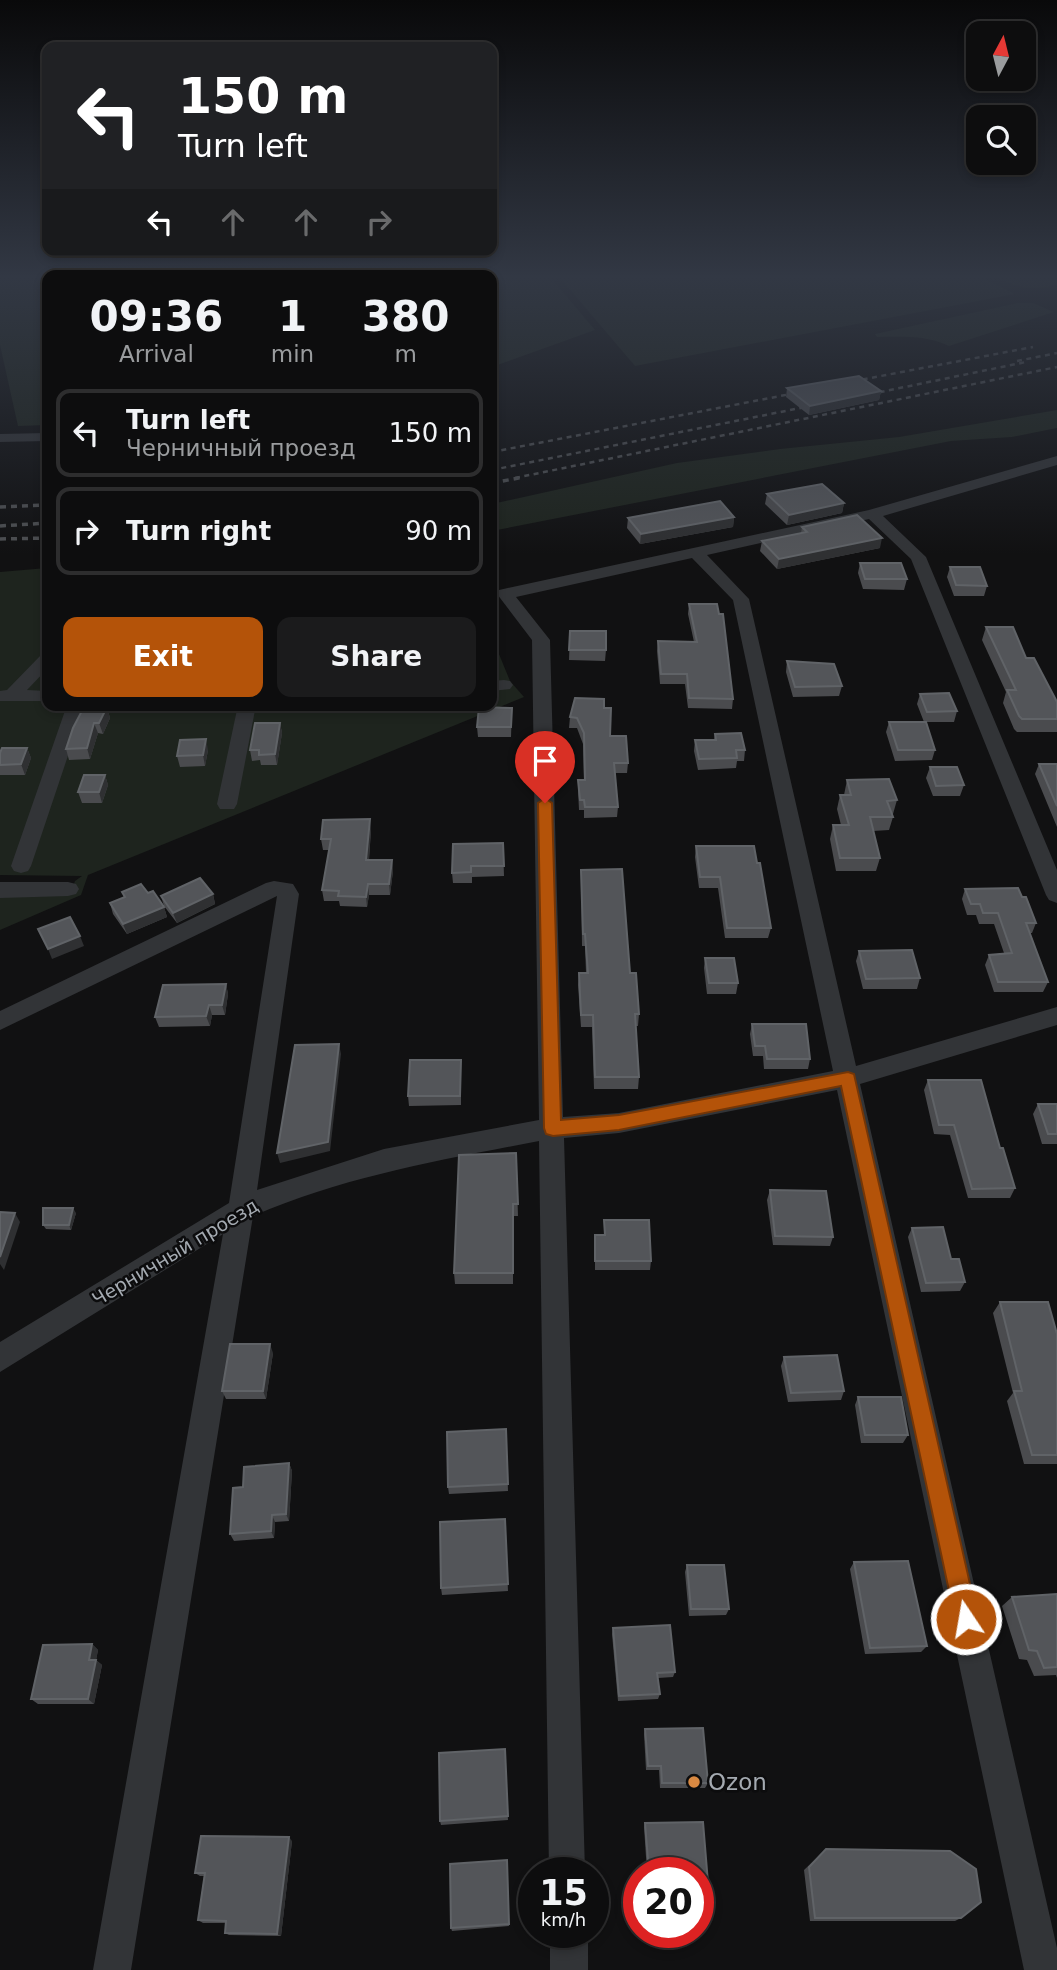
<!DOCTYPE html>
<html lang="en">
<head>
<meta charset="utf-8">
<style>
  :root { --surface:#0d0d0e; --page:#1b1b1c; --text:#f1f3f6; --muted:#9a9c9e; --line:#2d2d2e; --accent:#b45309 }
  body { margin:0; font-family:"DejaVu Sans",sans-serif; background:var(--page); color:var(--text); height:100vh; display:flex; flex-direction:column; font-size:26px; white-space:nowrap }
  * { box-sizing:border-box; margin:0 }
  p { font-size:23px; color:var(--muted) }
  .icon { flex:none; width:38px; height:38px; fill:none; stroke:currentColor; stroke-width:2; stroke-linecap:round; stroke-linejoin:round }
  .map { position:relative; flex:1; overflow:hidden }
  .drawer { position:absolute; left:42px; top:270px; width:455px; height:441px; display:flex; flex-direction:column; background:var(--surface); border-radius:14px; box-shadow:0 4px 10px #0003,0 0 0 2px var(--line) }
  .drawer>* { flex:none }
  .top-card { position:absolute; left:42px; top:42px; width:455px; height:214px; border-radius:14px; box-shadow:0 4px 10px #0003,0 0 0 2px var(--line); background:#202124; color:#fff; overflow:hidden }
  .needle { width:46px; rotate:7deg }
  .fabs { position:absolute; left:966px; top:21px; display:grid; gap:14px }
  .fabs a { display:grid; place-items:center; width:70px; height:70px; border-radius:14px; background:var(--surface); box-shadow:0 4px 10px #0003,0 0 0 2px var(--line); font-size:35px }
  .speed { position:absolute; left:518px; top:1857px; display:flex; gap:14px; font-size:35px; font-weight:700; text-align:center }
  .speed>* { display:grid; place-content:center; width:91px; height:91px; border-radius:50%; background:var(--surface); box-shadow:0 4px 10px #0003,0 0 0 2px var(--line); line-height:1 }
  .speed small { font-size:18px; font-weight:400 }
  .speed .limit { border:10px solid #d22; background:#fff; color:#111 }
  .pin { position:absolute; display:grid; place-items:center; width:60px; height:60px; color:#fff; margin:-72px -30px; border-radius:50% 50% 50% 0; rotate:-45deg; box-shadow:0 0 7px #0007 }
  .pin .icon { rotate:45deg }
  .me { position:absolute; width:77px; margin:-38px; rotate:348deg; stroke-linejoin:round; filter:drop-shadow(0 0 5px #0008) }
  .turn { display:flex; align-items:center; gap:24px; height:147px; padding:0 21px; font-size:32px }
  .turn .icon { width:91px; height:91px; stroke-width:2.5 }
  .turn b { display:block; font-size:49px; line-height:60px }
  .lanes { display:flex; align-items:center; height:66px; padding:0 21px; background:#0003; justify-content:center; gap:35px; direction:ltr }
  .lanes .off { opacity:.35 }
  .eta { display:flex; justify-content:space-evenly; align-items:center; height:119px; text-align:center }
  .eta b { font-size:42px; font-weight:600; line-height:49px }
  .button { display:flex; gap:14px; margin-top:auto; padding:14px 21px }
  .button a { flex:1; height:80px; border-radius:14px; background:var(--accent); color:#fff; font-size:28px; font-weight:600; line-height:80px; text-align:center }
  .button a+a { background:var(--page); color:var(--text) }
  ul { padding:0; list-style:none }
  li { display:flex; align-items:center; gap:21px; height:88px; margin:0 14px 10px; padding:0 7px; border:4px solid var(--line); border-radius:14px }
  li div { flex:1 }
  li b { display:block; font-size:26px }
  li em { font-style:normal }
  .map>svg:first-child { display:block }
  .green { fill:#1e241e }
  .lines { fill:none; stroke-linecap:round; stroke-linejoin:round }
  .minor { fill:#323437; fill-rule:evenodd }
  .rail-far1 { stroke:#4c4e51; stroke-width:2.5; stroke-dasharray:5 4.5; stroke-linecap:butt }
  .rail { stroke:#4c4e51; stroke-width:3.5; stroke-dasharray:6 5; stroke-linecap:butt }
  .wall { fill:#4a4b4e }
  .shaded-wall { fill:#2f3032 }
  .building { fill:#535559; stroke:#606367; stroke-width:2 }
  .route { fill:#b45309; stroke:#753606; stroke-width:2 }
  .poi-dot { fill:#d98942; stroke:#0c0c0d; stroke-width:2.5 }
  .labels { text-anchor:middle; dominant-baseline:central; stroke-width:5; stroke-linejoin:round; paint-order:stroke }
  .street-label { font-size:19px; fill:#a4aab1; stroke:#0c0c0d }
  .near-poi-label { font-size:23px; fill:#a4aab1; stroke:#0c0c0d; text-anchor:start }
</style>
</head>
<body>
<div class="map">
<svg width="1057" height="1970" viewBox="0 0 1057 1970">
  <rect width="100%" height="100%" fill="#111112"/>
  <path class="green" d="M0,278h47v147l-29,1 -18,-81z
    M492,278h59l44,52 -103,37z
    M560,278h424l31,16 -380,72z
    M998,278h59v7c-23,5 -38,4 -59,-7z
    M1018,303h15l21,9 -105,34c-24,-11 -46,-9 -72,-9l-2,-3z
    M1057,410v18l-45,9 -61,4 -459,90v-27l185,-41 103,-14 119,-12z
    M47,568v137h445v-68l18,44 14,16 -436,178 -7,20 -81,35v-37l73,-6 2,-6 7,-5 -82,-1v-303z"/>
  <g class="lines">
    <path class="minor" d="M47,433v8l-47,1v-8z
      M1057,456v9l-174,51 43,41 131,313v33l-8,-3 -3,-5 -135,-336 -42,-40 -162,36 42,44 107,467 201,-59v18l-197,59 197,864v22h-33l-187,-880 -218,43 -55,5 21,734h-36l-10,-731c-98,19 -193,35 -286,75l-122,754h-38l130,-736 -223,138v-30l229,-139 48,-307 -277,134v-19l266,-128 8,-2 19,3 6,10 -42,296 127,-41 155,-29 -7,-480 -35,-46 2,-4 370,-80zM692,558l41,42 100,471 -214,42 -56,4 -13,-477 -34,-43z
      M47,654v15l-20,21 20,1v10h-47v-10l7,-1 34,-35z
      M504,680l6,1 3,4 -3,4 -18,2v-10z
      M67,705h18l-54,161 -3,5 -7,2 -7,-2 -3,-5z
      M238,705h18l-19,99 -3,5h-14l-3,-5z
      M0,882h68l8,2 3,5 -3,5 -8,2 -68,2z
      M550,1932h38v38h-38z"/>
    <path class="rail-far1" d="M1017,361l40,-8
      M844,383l189,-36
      M861,396l165,-34
      M492,452l314,-61
      M492,470l328,-66
      M515,478l542,-111"/>
    <path class="rail" d="M492,483l32,-6
      M0,507l47,-2
      M0,526l47,-3
      M0,539l47,-1"/>
  </g>
  <path class="wall" d="M787,388l94,3 -2,9 -70,15 -23,-18z
    M767,494l77,9 -2,10 -55,12 -22,-21z
    M734,517l-1,10 -93,17 -13,-16 1,-10z
    M802,527l78,21 -103,21 -17,-18 2,-10 39,-8z
    M860,563l47,16 -3,11 -41,-1 -5,-16z
    M950,567l37,19 -3,10h-30l-7,-19z
    M689,604l44,95 -1,10 -44,-1 -3,-24h-25l-3,-33 1,-10 36,1 -6,-28z
    M986,627l40,31 31,44v30h-40l-3,-3 -11,-26 3,-11 -24,-52z
    M570,631l36,19 -1,11 -36,-1z
    M787,661l55,25 -3,10 -46,1 -7,-25z
    M920,694l37,17 -3,11h-28l9,28 -3,10 -37,1 -9,-29 3,-10h35l-7,-18z
    M105,707h2l3,11 -7,16 -5,-1 -8,26 -21,1 -3,-11z
    M512,708l-1,29h-33l-1,-10z
    M604,708l6,28 18,27 -1,10h-12l3,34 -1,10 -33,1v-8h-5l-1,-20v-10h6l-1,-36 -6,-16h-8l1,-11z
    M280,723l2,10 -5,32h-16l-1,-5 -8,1 -2,-11z
    M715,734l30,16 -1,11h-7l-1,7 -38,2 -4,-19 1,-11h19z
    M27,748l4,10 -6,17h-25v-22z
    M208,750l-3,16 -25,1 -3,-11z
    M1039,764h18v63l-22,-53z
    M930,767l34,18 -4,11h-27l-7,-18z
    M105,775l3,10 -6,18h-20l-4,-11z
    M847,780l50,20 -4,14h-1l1,3 -4,13 -16,1 7,27 -4,13h-40l-6,-32 3,-14h8l-4,-16 3,-14h4z
    M371,830l-2,30h23l1,11 -3,24h-21l-2,12 -27,-1 -1,-5h-15l-2,-11 7,-40h-6l-2,-11z
    M503,843l1,33 -32,1v6h-19l-1,-10z
    M696,846l61,17 14,65 -3,10h-43l-7,-50h-19l-4,-31z
    M581,870l49,103 9,41 -1,12h-2l3,51 -1,12h-44l-2,-62h-11l-3,-42 1,-12h7l-1,-27h-3z
    M965,889l57,8 14,26 -4,10h-2l18,49 -5,10h-49l-9,-27 4,-10 15,-2 -10,-29h-15l-3,-9h-9l-5,-16z
    M122,892l26,1 16,14 3,10 -40,17 -14,-20 -3,-11 14,-6z
    M213,894l2,10 -38,19 -13,-17 -3,-10z
    M859,951l61,27 -3,11h-54l-7,-28z
    M705,958l33,25 -2,11h-29l-3,-26z
    M226,984l2,10 -3,21h-13l-2,11 -51,1 -4,-10z
    M752,1024l58,35 -2,10h-44l-1,-13h-10l-3,-22z
    M461,1070v35l-52,1 -1,-10z
    M928,1080l72,68 15,40 -5,10h-42l-18,-63 -16,-1 -10,-44z
    M1038,1104h19v40h-15l-9,-30z
    M516,1153l2,63h-5v68h-58l-1,-11z
    M770,1190l63,47 -3,9 -57,-1 -6,-45z
    M76,1213l-5,17 -25,-1 -3,-4z
    M604,1220l47,41 -1,9h-55v-35h9z
    M912,1228l39,31 14,23 -5,9 -39,1 -13,-55z
    M1000,1302l57,32v130h-33l-17,-63 6,-8 -20,-80z
    M273,1353l-7,46h-40l-4,-8z
    M784,1357l60,34 -3,9 -53,2 -7,-36z
    M858,1397l50,38 -5,8h-42l-6,-38z
    M506,1429l2,62 -59,3 -1,-7z
    M289,1463l3,8 -3,50 -14,1 -1,16 -40,3 -4,-7 13,-47z
    M505,1519l3,72 -66,4 -1,-7z
    M854,1562l73,84 -6,6 -56,2 -15,-85z
    M687,1565l42,44 -3,6 -37,1 -4,-44z
    M1057,1594v84l-1,-3 -22,1 -7,-16 -8,-1 -17,-53 10,-9z
    M613,1628l62,44 -2,5 -15,1 2,16 -2,5 -40,2 -6,-67z
    M92,1644l6,6 -2,10 6,5 -8,39h-56l-7,-5z
    M645,1729l63,54 -3,5h-45l-1,-18h-13l-2,-36z
    M505,1749l3,71 -67,5 -1,-4z
    M703,1822l6,73 -3,3h-8v-26h-51l-3,-45 1,-4z
    M292,1841l-11,95 -52,-1 -4,-2 1,-10h-23l-5,-3 6,-44h-4l-5,-3z
    M826,1849l135,69 -6,3h-145l-6,-51z
    M507,1860l2,66 -57,5 -1,-3z"/>
  <path class="shaded-wall" d="M881,391l-2,9 -70,15 1,-9z
    M844,503l-2,10 -55,12 2,-10z
    M734,517l-1,10 -93,17 1,-10z
    M882,538l-2,10 -103,21 2,-10z
    M100,705h6l-3,11 4,-9 3,11 -7,16 -4,-11z
    M94,723l4,10 -8,26 -3,-11z
    M280,723l2,10 -5,32 -2,-11z
    M206,739l2,11 -3,16 -2,-11z
    M27,748l4,10 -6,17 -4,-11z
    M105,775l3,10 -6,18 -3,-11z
    M370,819l1,11 -3,40 -2,-10z
    M392,860l1,11 -3,24 -1,-11z
    M368,884l1,11 -2,12 -1,-10z
    M213,894l2,10 -38,19 -4,-10z
    M164,907l3,10 -40,17 -4,-10z
    M80,936l4,10 -32,13 -4,-10z
    M226,984l2,10 -3,21 -3,-10z
    M209,1005l3,10 -2,11 -4,-10z
    M339,1044l2,10 -11,97 -50,12 -3,-10z
    M73,1208l3,5 -5,17 -2,-5z
    M15,1213l5,9 -16,48 -4,-6v-7z
    M270,1344l3,9 -7,46 -3,-8z
    M289,1463l3,8 -3,50 -3,-7z
    M272,1515l3,7 -1,16 -3,-7z
    M92,1644l6,6 -3,16 -6,-6z
    M96,1660l6,5 -8,39 -6,-5z
    M289,1837l3,4 -11,95 -4,-2z"/>
  <path class="building" d="M859,376l22,15 -71,15 -23,-18z
    M822,484l22,19 -55,12 -22,-21z
    M720,501l14,16 -93,17 -13,-16z
    M857,515l25,23 -103,21 -17,-18 45,-9 -5,-5z
    M860,563h41l6,16h-42z
    M950,567h30l7,19 -31,-1z
    M689,604h28l2,10h4l10,85 -44,-1 -2,-24h-26l-3,-33 39,1z
    M986,627h27l13,31h8l23,44v17h-35l-3,-3 -12,-26h9z
    M570,631h36v19h-37z
    M787,661l47,3 8,22 -47,1z
    M949,693l8,18 -30,1 -7,-18z
    M575,698l29,1v9h7l-1,28h16l2,27h-14l4,44h-33l-1,-7h-4l-2,-20h7l-1,-47 -7,-15 -7,-1z
    M85,705h15l-1,2h8l-8,16h-5l-7,25 -21,1 7,-21z
    M479,707l33,1 -1,19h-34z
    M889,722h37l9,28h-37z
    M255,723h25l-5,31 -16,1v-5h-9z
    M741,733l4,17h-9l1,8 -38,1 -4,-19h21l-1,-6z
    M206,739l-3,16 -26,1 3,-16z
    M2,748h25l-6,16 -21,1v-12z
    M1039,764h18v42z
    M930,767h27l7,18 -28,1z
    M84,775h21l-6,17h-21z
    M889,779l8,21 -10,1 6,16h-23l10,41h-40l-7,-33h16l-9,-30h11l-4,-15z
    M370,819l-4,41h26l-3,24h-21l-2,13 -28,-1 1,-5 -17,-1 9,-51h-10l2,-19z
    M503,843l1,23h-33v6l-19,1 1,-29z
    M696,846h58l3,17h3l11,65h-44l-7,-51h-20z
    M622,869l8,104h6l3,41h-4l4,63h-44l-2,-62h-12l-2,-42h9l-3,-39h-2l-2,-64z
    M200,878l13,16 -40,19 -12,-17z
    M141,884l7,9 5,-2 11,16 -41,17 -13,-21 15,-6 -3,-5z
    M1018,888l4,9h4l10,26h-10l22,59h-50l-9,-27 23,-2 -14,-40h-15l-3,-9h-9l-6,-15z
    M70,917l10,19 -32,13 -10,-20z
    M912,950l8,28 -54,1 -7,-28z
    M705,958h29l4,25h-29z
    M226,984l-4,21h-13l-3,11 -51,1 8,-32z
    M752,1024h54l4,35h-43l-2,-13h-10z
    M339,1044l-11,98 -51,11 18,-108z
    M410,1060h51l-1,36h-52z
    M928,1080h53l19,68h3l12,40 -43,1 -18,-64h-15z
    M1038,1104h19v30h-9z
    M516,1153l2,51h-5v69h-59l5,-118z
    M770,1190l56,1 7,46 -58,-1z
    M43,1208h30l-4,17h-26z
    M0,1212l15,1 -15,44z
    M604,1220h45l2,41h-56v-26h10z
    M943,1227l8,32h8l6,23 -39,1 -14,-55z
    M1000,1302h48l9,32v121h-25l-18,-64h8z
    M230,1344h40l-7,47h-41z
    M837,1355l7,36 -53,2 -7,-36z
    M858,1397h43l7,38h-43z
    M506,1429l2,55 -60,3 -1,-55z
    M289,1463l-3,51 -14,1 -1,16 -41,3 3,-46 10,-1 1,-20z
    M505,1519l3,65 -67,4 -1,-66z
    M908,1561l19,85 -57,2 -16,-86z
    M687,1565h37l5,44h-38z
    M1057,1594v73l-13,1 -7,-17 -8,-1 -17,-53z
    M670,1625l5,47 -18,1 3,21 -41,2 -6,-68z
    M92,1644l-3,16h7l-8,39h-57l12,-54z
    M703,1728l5,55h-46l-1,-17h-13l-3,-37z
    M505,1749l3,67 -68,5 -1,-68z
    M703,1822l6,73h-11v-23h-49l-4,-49z
    M201,1836l88,1 -12,97 -52,-1 1,-12 -28,-1 7,-47h-10z
    M826,1849l124,2 26,18 5,33 -20,16h-146l-6,-51z
    M507,1860l2,64 -58,4 -1,-64z"/>
  <linearGradient id="sky" x2="0" y2="1"><stop stop-color="#09090a"/><stop offset="0.5" stop-color="#323844"/><stop offset="1" stop-color="#323844" stop-opacity="0"/></linearGradient>
  <rect width="1057" height="554" fill="url(#sky)"/>
  <path class="route" d="M545,798l7,5 9,317 58,-5 229,-43 6,2 124,545 -4,8 -8,3 -8,-3 -3,-8 -114,-533 -222,44 -66,6 -7,-2 -2,-6 -6,-325z"/>
  <circle class="poi-dot" cx="694" cy="1782" r="7"/>
  <g class="labels">
    <g class="street-label">
      <text transform="translate(175 1252) rotate(-31)">Черничный проезд</text>
    </g>
    <g class="near-poi-label">
      <text x="708" y="1782">Ozon</text>
    </g>
  </g>
</svg>
<div class="fabs">
<a><svg class="needle" viewBox="-14 -14 28 28"><path d="M0-13l5 13h-10z" fill="#e53935"/><path d="M0 13l5-13h-10z" fill="#9a9c9e"/></svg></a>
<a><svg class="icon" aria-label="search" viewBox="0 0 24 24"><circle cx="10" cy="10" r="6"/><path d="M15 15l6 6"/></svg></a>
</div>
<div class="speed"><div>15<small>km/h</small></div><div class="limit">20</div></div>
<div class="pin" style="left:545px;top:803px;background:#d93025"><svg class="icon" aria-label="arrive" viewBox="0 0 24 24"><path d="M6 21V4h12l-3 4 3 4H6"/></svg></div>
<svg class="me" style="left:966px;top:1619px" viewBox="-20 -20 40 40"><circle r="17" fill="#b45309" stroke="#fff" stroke-width="3"/><path d="M0-11L8 9 0 5-8 9z" fill="#fff"/></svg>
<div class="top-card">
<div class="turn"><svg class="icon" aria-label="left" viewBox="0 0 24 24"><path d="M17 20v-9H6M10 6l-5 5 5 5"/></svg><div><b>150 m</b>Turn left</div></div>
<div class="lanes"><svg class="icon" aria-label="left" viewBox="0 0 24 24"><path d="M17 20v-9H6M10 6l-5 5 5 5"/></svg><svg class="icon off" aria-label="ahead" viewBox="0 0 24 24"><path d="M12 20V5M6 11l6-6 6 6"/></svg><svg class="icon off" aria-label="ahead" viewBox="0 0 24 24"><path d="M12 20V5M6 11l6-6 6 6"/></svg><svg class="icon off" aria-label="right" viewBox="0 0 24 24"><path d="M7 20v-9h11M14 6l5 5-5 5"/></svg></div>
</div>
<section class="drawer">
<div class="eta">
<div><b>09:36</b><p>Arrival</p></div>
<div><b>1</b><p>min</p></div>
<div><b>380</b><p>m</p></div>
</div>
<ul>
<li><svg class="icon" aria-label="left" viewBox="0 0 24 24"><path d="M17 20v-9H6M10 6l-5 5 5 5"/></svg><div><b>Turn left</b><p>Черничный проезд</p></div><em>150 m</em></li>
<li><svg class="icon" aria-label="right" viewBox="0 0 24 24"><path d="M7 20v-9h11M14 6l5 5-5 5"/></svg><div><b>Turn right</b></div><em>90 m</em></li>
</ul>
<div class="button"><a>Exit</a><a>Share</a></div>
</section>
</div>
</body>
</html>
